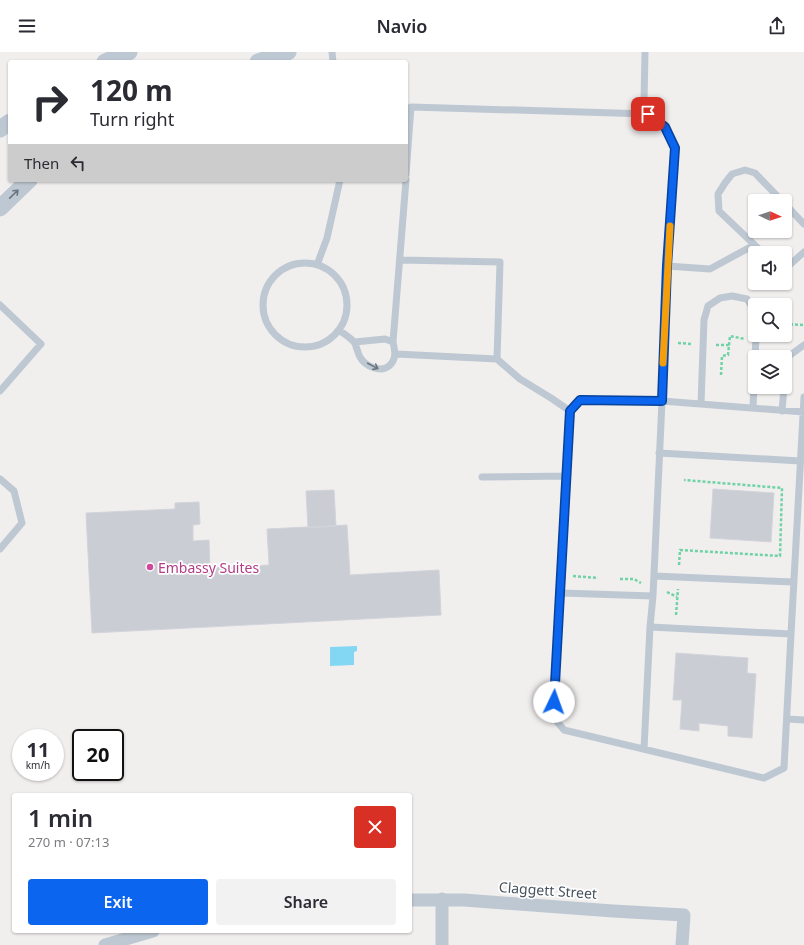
<!DOCTYPE html>
<html lang="en">
<head>
<meta charset="utf-8">
<style>
  :root { --surface:#fff; --page:#f2f2f3; --text:#2b2b33; --muted:#7c7c81; --accent:#0b65ef }
  body { margin:0; font-family:"Noto Sans",sans-serif; background:var(--page); color:var(--text); height:100vh; display:flex; flex-direction:column; font-size:15px; white-space:nowrap }
  * { box-sizing:border-box; margin:0 }
  p { font-size:13px; color:var(--muted) }
  .icon { flex:none; width:22px; height:22px; fill:none; stroke:currentColor; stroke-width:2; stroke-linecap:round; stroke-linejoin:round }
  .map { position:relative; flex:1; overflow:hidden }
  .details { position:absolute; left:12px; top:741px; width:400px; height:140px; display:flex; flex-direction:column; background:var(--surface); border-radius:4px; box-shadow:0 1px 3px #0004 }
  .details>* { flex:none }
  .hud { position:absolute; left:8px; top:8px; width:400px; height:122px; border-radius:4px; box-shadow:0 1px 3px #0004; background:#fff; color:var(--text); overflow:hidden }
  .needle { width:26px; rotate:93deg }
  .fabs { position:absolute; left:748px; top:142px; display:grid; gap:8px }
  .fabs a { display:grid; place-items:center; width:44px; height:44px; border-radius:4px; background:var(--surface); box-shadow:0 1px 3px #0004; font-size:20px }
  .speed { position:absolute; left:12px; top:677px; display:flex; gap:8px; font-size:20px; font-weight:700; text-align:center }
  .speed>* { display:grid; place-content:center; width:52px; height:52px; border-radius:50%; background:var(--surface); box-shadow:0 1px 3px #0004; line-height:1 }
  .speed small { font-size:10px; font-weight:400 }
  .speed .limit { border:2px solid #111; border-radius:6px; background:#fff; color:#111 }
  .pin { position:absolute; display:grid; place-items:center; width:34px; height:34px; color:#fff; margin:-17px; border-radius:8px; box-shadow:0 2px 6px #0006 }
  .me { position:absolute; width:44px; margin:-22px; rotate:3deg; stroke-linejoin:round; filter:drop-shadow(0 0 3px #0008) }
  .turn { display:flex; align-items:center; gap:14px; height:84px; padding:0 16px; font-size:18px }
  .turn .icon { width:52px; height:52px; stroke-width:2.5 }
  .turn b { display:block; font-size:28px; line-height:34px }
  .then { display:flex; align-items:center; height:38px; padding:0 16px; background:#0003; gap:8px; font-size:15px }
  .round { display:grid; place-items:center; flex:none; width:42px; height:42px; border-radius:4px; background:var(--page) }
  .overview { display:flex; align-items:center; justify-content:space-between; height:68px; padding:0 16px }
  h1 { font-size:24px; font-weight:600; line-height:30px }
  .action { display:flex; gap:8px; margin-top:auto; padding:8px 16px }
  .action a { flex:1; height:46px; border-radius:4px; background:var(--accent); color:#fff; font-size:16px; font-weight:600; line-height:46px; text-align:center }
  .action a+a { background:var(--page); color:var(--text) }
  header { display:flex; justify-content:space-between; align-items:center; height:52px; padding:0 16px; background:var(--surface); font-size:18px; font-weight:600 }
  .map>svg:first-child { display:block }
  .water { fill:#83d7f3 }
  .building { fill:#cacdd4; stroke:#d2d4db }
  .lines { fill:none; stroke-linecap:round; stroke-linejoin:round }
  .path { stroke:#6fd3a6; stroke-width:2.5; stroke-dasharray:3 2; stroke-linecap:butt }
  .service { stroke:#bec8d2; stroke-width:7 }
  .minor { stroke:#bec8d2; stroke-width:13 }
  .tertiary { stroke:#bec8d2; stroke-width:17 }
  .oneway { stroke:#697581 }
  .route-casing { stroke:#07429b; stroke-width:10 }
  .route { stroke:#0b65ef; stroke-width:7 }
  .slow { stroke:#f59e0b; stroke-width:7 }
  .hotel-dot { fill:#d1479c; stroke:#fff; stroke-width:1.5 }
  .labels { text-anchor:middle; dominant-baseline:central; stroke-width:3.5; stroke-linejoin:round; paint-order:stroke }
  .hotel-label { font-size:14px; fill:#b23c85; stroke:#fff; text-anchor:start }
  .street-label { font-size:14px; fill:#45515e; stroke:#fff }
</style>
</head>
<body>
<header><svg class="icon" aria-label="menu" viewBox="0 0 24 24"><path d="M4 6h16M4 12h16M4 18h16"/></svg>Navio<svg class="icon" aria-label="share" viewBox="0 0 24 24"><path d="M12 15V3M7 8l5-5 5 5M5 13v7h14v-7"/></svg></header>
<div class="map">
<svg width="804" height="893" viewBox="0 0 804 893">
  <rect width="100%" height="100%" fill="#f1eeee"/>
  <path class="water" d="M357,594v5l-3,1v13l-24,1v-19z"/>
  <path class="building" d="M713,437l61,4 -3,49 -61,-4z
    M334,438l2,36 -28,2 -2,-37z
    M199,450l1,22 -7,1v16l16,-1 1,28 59,-3 -2,-36 80,-4 3,50 89,-5 2,45 -349,18 -6,-120 89,-4v-6z
    M676,601l72,5 -1,15 9,1 -4,64 -24,-2v-10l-29,-3v8l-19,-2 2,-29h-9z"/>
  <g class="lines">
    <path class="path" d="M785,272l19,1
      M780,286v-3
      M678,291l14,1
      M716,293h13
      M721,323l1,-19 6,-1 2,-19 15,3
      M679,513l1,-15 100,6 2,-68 -98,-8
      M573,524l25,2
      M620,527h14l7,4
      M667,540l10,5
      M676,563l2,-26"/>
    <path class="service" d="M332,0l1,10
      M406,122l5,-67 237,7
      M785,152l19,20
      M763,201l-44,-42 -1,-17 7,-11 7,-9 13,-4 10,3 27,28
      M263 253a42 42 0 1 1 84 0a42 42 0 1 1-84 0Z
      M317,213l10,-27 13,-58
      M667,214l43,3 44,-24
      M785,217l19,-17
      M0,253l41,39 -41,47
      M339,278c5,4 11,7 15,12 3,4 3,10 6,15 5,9 20,16 29,9 8,-7 6,-15 4,-24l13,-162
      M355,290l30,-3 8,3
      M396,302l101,5 3,-97 -100,-2
      M497,307l23,20 31,19 19,13
      M785,323l1,-17 18,-13
      M701,352l3,-84 4,-14 12,-8 12,-2 15,3 8,12
      M753,356l3,-73
      M782,359l2,-24
      M659,401l141,8
      M482,425l85,-1
      M0,427l14,12 8,32 -22,26
      M654,524l140,6
      M561,541l92,3 -3,31 141,7 -7,134 -20,10 -200,-48 -11,-13z
      M561,541l9,-182 10,-11 82,1 5,-135 8,-118 -10,-21 -17,-13 -4,-11 1,-51
      M653,544l9,-195 142,11
      M791,582l13,-237
      M787,667l17,1
      M644,697l6,-122"/>
    <path class="minor" d="M410,848h54l149,11 71,4 -2,30
      M105,893l48,-14
      M442,893v-46"/>
    <path class="tertiary" d="M105,10l24,-10
      M258,10l30,-10
      M0,77l10,-7
      M0,156l29,-28"/>
  </g>
  <defs><path id="oneway-shaft" d="M-6 0H5M1.5-3L5.5 0L1.5 3" fill="none" stroke-width="1.6" stroke-linecap="round" stroke-linejoin="round"/></defs>
  <g class="oneway">
    <use href="#oneway-shaft" transform="translate(14 142) rotate(-44)"/>
    <use href="#oneway-shaft" transform="translate(373 314) rotate(28)"/>
  </g>
  <g class="lines">
    <g class="route-casing">
      <path id="route" d="M554,650l16,-291 10,-11 82,1 5,-135 8,-118 -10,-21 -17,-13"/>
    </g>
    <use href="#route" class="route"/>
    <path class="slow" d="M663,311l7,-137"/>
  </g>
  <circle class="hotel-dot" cx="150" cy="515" r="4"/>
  <g class="labels">
    <g class="hotel-label">
      <text x="158" y="515">Embassy Suites</text>
    </g>
    <g class="street-label">
      <text transform="translate(548 838) rotate(4)">Claggett Street</text>
    </g>
  </g>
</svg>
<div class="fabs">
<a><svg class="needle" viewBox="-14 -14 28 28"><path d="M0-13l5 13h-10z" fill="#e53935"/><path d="M0 13l5-13h-10z" fill="#7c7c81"/></svg></a>
<a><svg class="icon" aria-label="sound" viewBox="0 0 24 24"><path d="M4 9h4l5-4v14l-5-4H4zM17 9q2 3 0 6"/></svg></a>
<a><svg class="icon" aria-label="search" viewBox="0 0 24 24"><circle cx="10" cy="10" r="6"/><path d="M15 15l6 6"/></svg></a>
<a><svg class="icon" aria-label="layers" viewBox="0 0 24 24"><path d="M12 4l9 5-9 5-9-5zM3 14l9 5 9-5"/></svg></a>
</div>
<div class="speed"><div>11<small>km/h</small></div><div class="limit">20</div></div>
<div class="pin" style="left:648px;top:62px;background:#d93025"><svg class="icon" aria-label="arrive" viewBox="0 0 24 24"><path d="M6 21V4h12l-3 4 3 4H6"/></svg></div>
<svg class="me" style="left:554px;top:650px" viewBox="-20 -20 40 40"><circle r="19" fill="#fff"/><path d="M0-13L10 11 0 6-10 11z" fill="#0b65ef"/></svg>
<div class="hud">
<div class="turn"><svg class="icon" aria-label="right" viewBox="0 0 24 24"><path d="M7 20v-9h11M14 6l5 5-5 5"/></svg><div><b>120 m</b>Turn right</div></div>
<div class="then">Then<svg class="icon" aria-label="left" viewBox="0 0 24 24"><path d="M17 20v-9H6M10 6l-5 5 5 5"/></svg></div>
</div>
<section class="details">
<div class="overview"><div><h1>1 min</h1><p>270 m · 07:13</p></div><a class="round" style="background:#d93025;color:#fff"><svg class="icon" aria-label="close" viewBox="0 0 24 24"><path d="M6 6l12 12M18 6L6 18"/></svg></a></div>
<div class="action"><a>Exit</a><a>Share</a></div>
</section>
</div>
</body>
</html>
